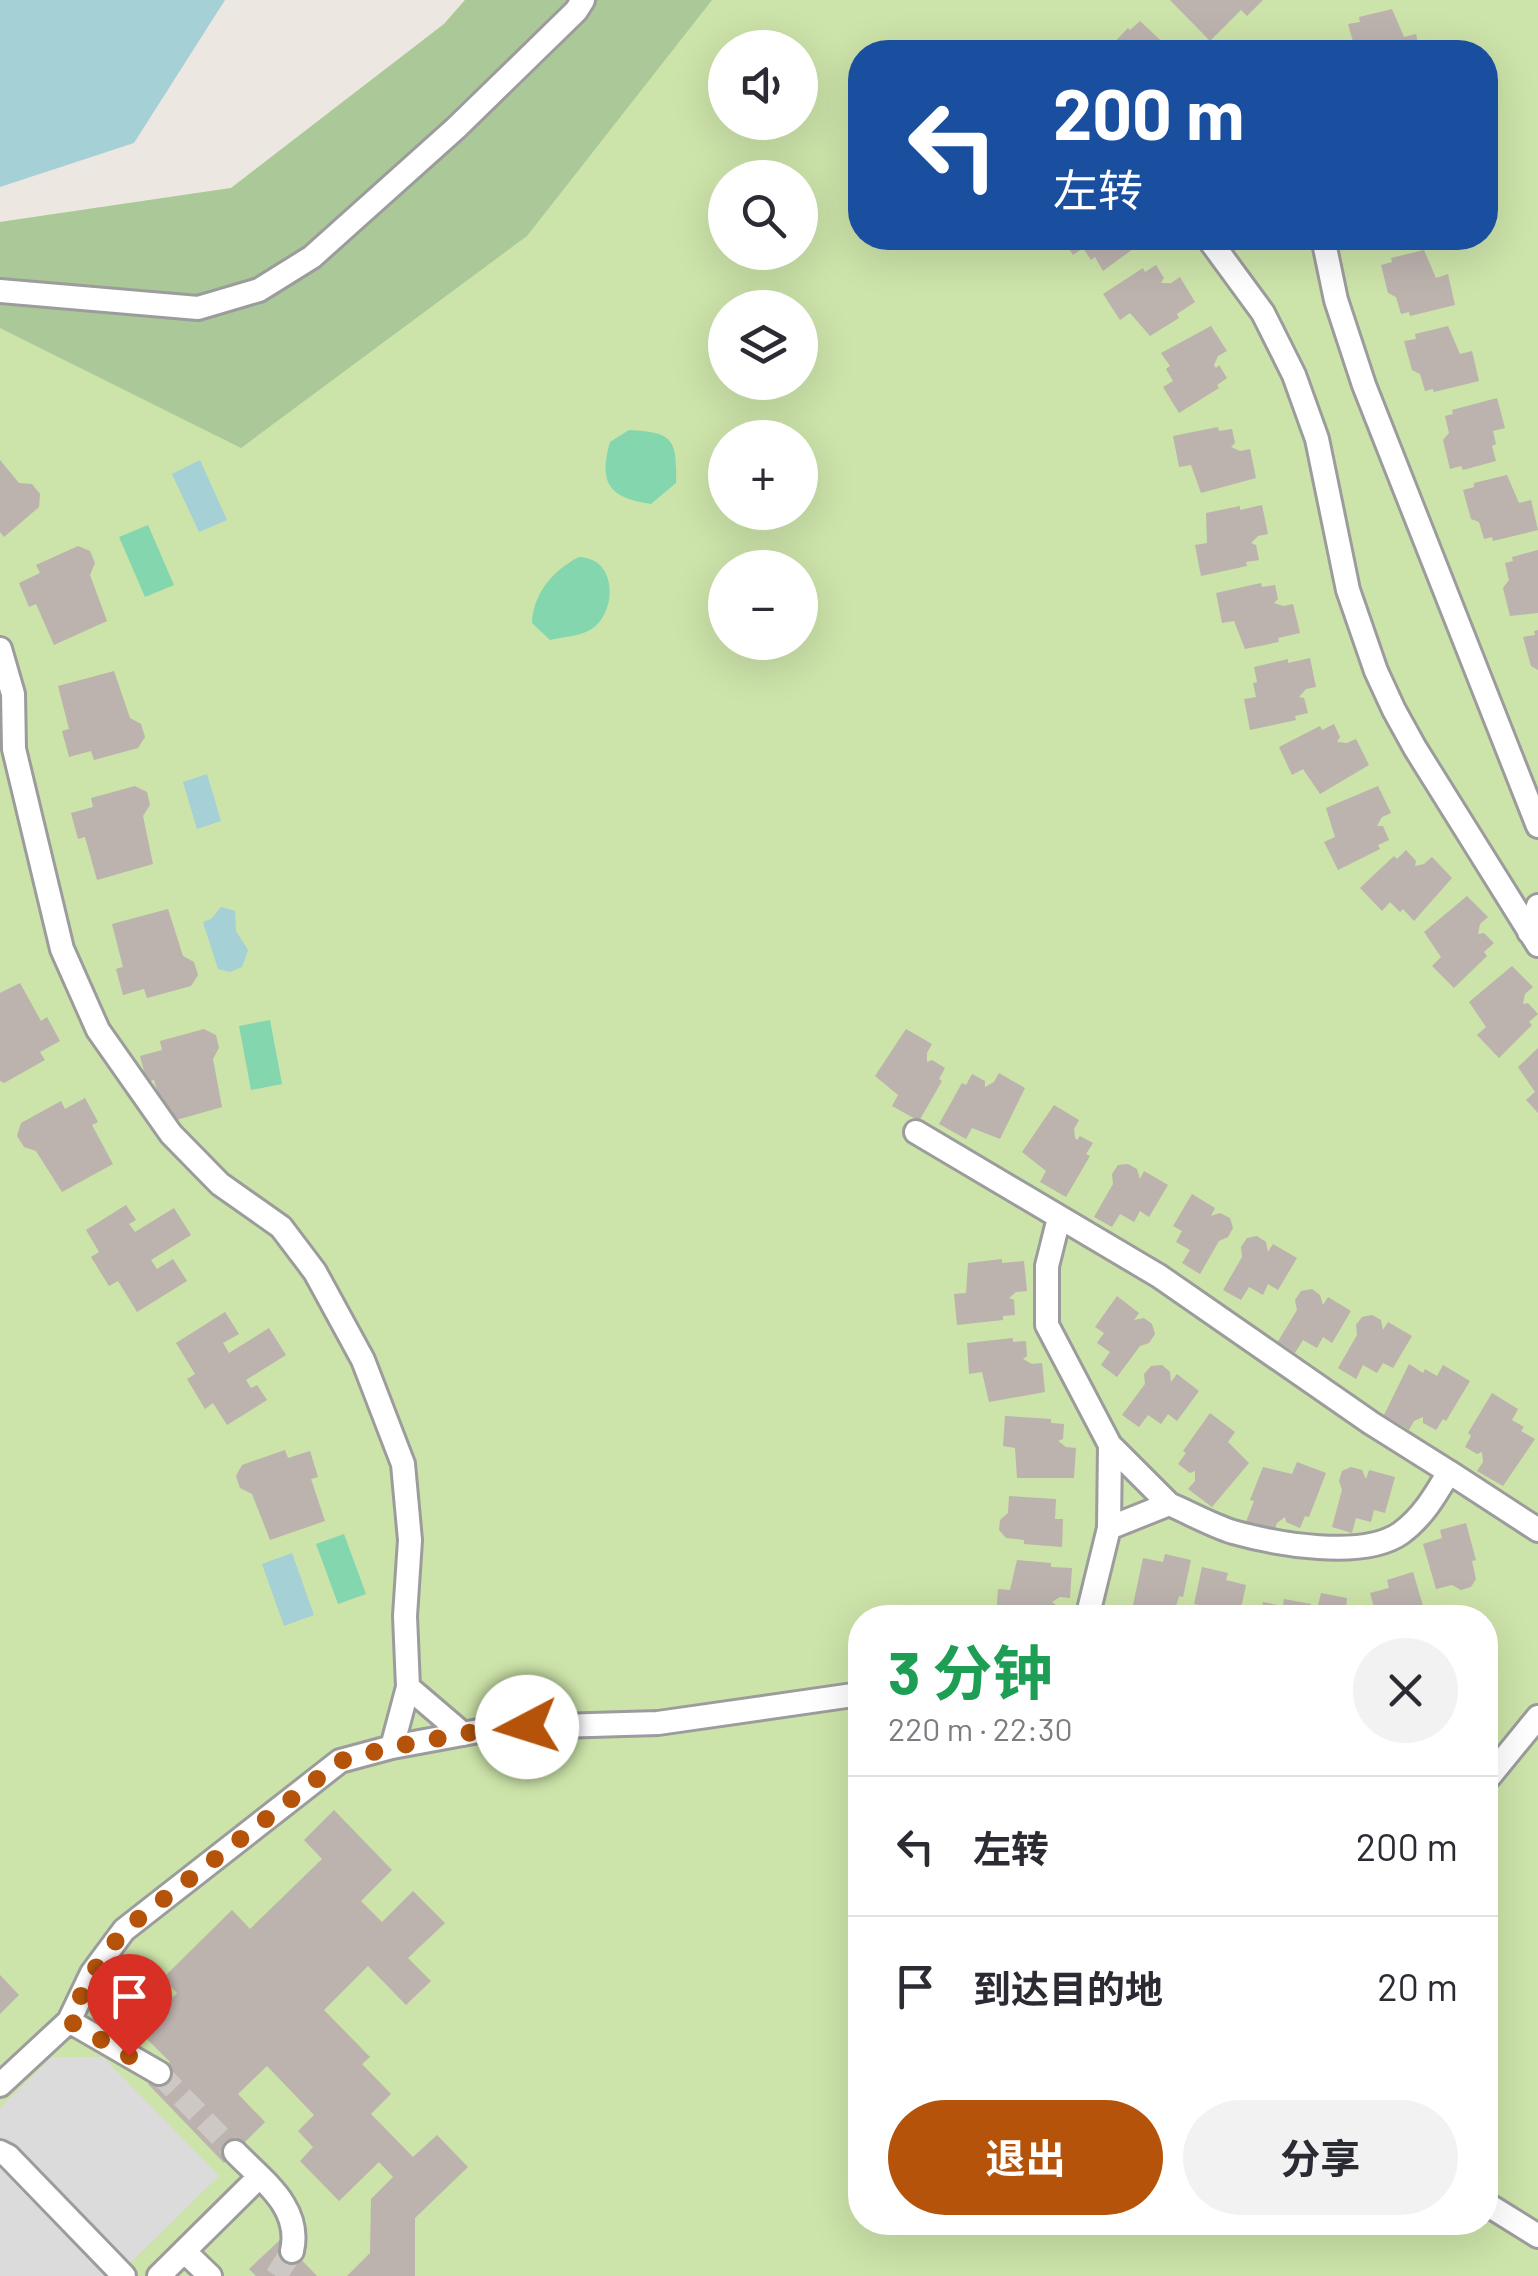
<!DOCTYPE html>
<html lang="zh">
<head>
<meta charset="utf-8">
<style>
  :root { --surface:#fff; --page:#f2f2f3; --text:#2b2b33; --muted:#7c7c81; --line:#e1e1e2; --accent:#b45309 }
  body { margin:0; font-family:Barlow,"Noto Sans SC",sans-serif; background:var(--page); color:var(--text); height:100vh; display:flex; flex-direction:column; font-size:38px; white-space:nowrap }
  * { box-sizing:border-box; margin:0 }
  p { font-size:32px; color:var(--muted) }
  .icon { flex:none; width:55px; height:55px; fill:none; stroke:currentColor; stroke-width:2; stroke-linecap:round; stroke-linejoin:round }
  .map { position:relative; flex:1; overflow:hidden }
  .sheet { position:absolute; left:848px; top:1605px; width:650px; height:630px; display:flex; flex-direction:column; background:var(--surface); border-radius:40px; box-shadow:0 10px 40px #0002 }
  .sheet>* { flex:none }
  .hud { position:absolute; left:848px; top:40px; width:650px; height:210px; border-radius:40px; box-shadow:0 10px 40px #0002; background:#1a4fa0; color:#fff; overflow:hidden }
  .fabs { position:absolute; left:708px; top:30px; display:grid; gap:20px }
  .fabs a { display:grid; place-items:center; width:110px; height:110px; border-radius:50%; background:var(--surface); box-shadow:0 10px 40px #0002; font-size:50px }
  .pin { position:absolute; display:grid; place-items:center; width:85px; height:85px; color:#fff; margin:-102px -42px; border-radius:50% 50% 50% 0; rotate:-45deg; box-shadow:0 0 10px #0007 }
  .pin .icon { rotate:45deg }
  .me { position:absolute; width:110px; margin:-55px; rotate:265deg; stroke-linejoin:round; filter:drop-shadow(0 0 8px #0008) }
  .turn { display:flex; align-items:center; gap:35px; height:210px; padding:0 40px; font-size:45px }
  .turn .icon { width:130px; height:130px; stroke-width:2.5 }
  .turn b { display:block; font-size:70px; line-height:85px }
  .round { display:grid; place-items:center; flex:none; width:105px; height:105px; border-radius:52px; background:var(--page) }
  .summary { display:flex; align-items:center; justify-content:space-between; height:170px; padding:0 40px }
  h1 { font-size:60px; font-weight:700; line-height:75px; color:#1e9e55 }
  .cta { display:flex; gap:20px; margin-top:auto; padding:20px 40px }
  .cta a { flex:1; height:115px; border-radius:60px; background:var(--accent); color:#fff; font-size:40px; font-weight:700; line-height:115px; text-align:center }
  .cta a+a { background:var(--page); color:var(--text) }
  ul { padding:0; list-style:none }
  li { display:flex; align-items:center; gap:30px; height:140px; padding:0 40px; border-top:2px solid var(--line) }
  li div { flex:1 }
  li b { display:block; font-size:38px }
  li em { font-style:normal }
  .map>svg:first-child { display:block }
  .grass { fill:#cce3a9; fill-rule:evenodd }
  .forest { fill:#abc898 }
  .pitch { fill:#84d6ae }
  .parking { fill:#dbdbdb }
  .water { fill:#a4d0d6 }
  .building { fill:#bcb2ae }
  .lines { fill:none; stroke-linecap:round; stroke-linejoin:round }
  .minor-tunnel { stroke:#cdc8c3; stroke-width:22; stroke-dasharray:22 11; stroke-linecap:butt }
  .minor-casing { stroke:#9c9c9c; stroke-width:28 }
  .minor { stroke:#fff; stroke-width:22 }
  .route { stroke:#b45309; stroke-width:18; stroke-dasharray:0 32.4 }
</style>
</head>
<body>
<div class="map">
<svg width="1538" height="2276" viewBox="0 0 1538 2276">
  <rect width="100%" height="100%" fill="#ece7e1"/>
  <path class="grass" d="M465,0h1073v2276h-1538v-2054l231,-34 213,-164zM725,48h75v74h-75zM860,52h625v186h-625zM725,178h75v74h-75zM725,308h75v74h-75zM725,438h75v74h-75zM725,568h75v74h-75zM860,1618h625v604h-625z"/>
  <path class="forest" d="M465,0h247l-185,236 -286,212 -241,-120v-106l231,-34 213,-164z"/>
  <path class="pitch" d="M629,430c45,2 48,10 47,53l-25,21c-41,-6 -53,-20 -41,-62z
    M148,525l26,60 -29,12 -26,-60z
    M579,557c40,1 38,58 11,73 -10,6 -28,7 -40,10l-18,-17c1,-29 21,-53 47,-66z
    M270,1020l12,64 -31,6 -12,-64z
    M344,1534l22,60 -28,10 -22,-60z"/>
  <path class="parking" d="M52,2057h51l116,119 -102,100h-117v-168z"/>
  <path class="water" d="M0,0h225l-91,143 -134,44z
    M200,460l27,60 -28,12 -27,-58z
    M207,774l14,47 -24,8 -14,-47z
    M221,907l14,4 1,20 12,19 -6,17 -12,5 -12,-3 -15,-47 8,-3z
    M292,1553l22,62 -30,11 -22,-62z"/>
  <path class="building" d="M1170,0h93l-16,16 -6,-6 -31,31z
    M1392,9l12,28 12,-3 4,18h-64l-8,-28 12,-2 -1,-5z
    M1140,21l33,31h-68l23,-24 2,2z
    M1062,238h86l-45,33 -8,-14 -4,3 -8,-12 -10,7z
    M1424,250l12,28 12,-4 7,31 -45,11 -1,-4 -8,2 -5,-17 -8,-4 -7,-28 11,-3 -1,-4z
    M1156,265l8,13 -3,5h10l9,-6 15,25 -18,12 2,4 -29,18 -20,-23 -10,7 -17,-26 40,-26 2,4z
    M1211,326l16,25 -9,5 -4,9 2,3 3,-3 8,13 -10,7 2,3 -40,25 -16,-26 10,-6 -7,-12 4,-3 -9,-13z
    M1448,326l12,28 12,-3 7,30 -45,11 -1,-3 -8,2 -5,-17 -8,-4 -8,-29 12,-2 -1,-5z
    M1497,398l8,30 -12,3 3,13 -4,2 4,15 -33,9 -2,-4 -11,3 -7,-29 6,-7 -4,-17 8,-2 -1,-4z
    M1218,427l1,4 13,-2 3,14 -4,4 9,4 10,-2 6,29 -55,15 -10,-28 -12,2 -6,-31z
    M0,460l19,23 13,1 8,10 -1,13 -35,30 -4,-5z
    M1507,475l12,28 12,-3 7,30 -45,11 -1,-4 -8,2 -5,-17 -8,-3 -8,-29 11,-3v-4z
    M1262,505l6,29 -10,2 -7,7 5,2 3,15 -13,2 1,4 -46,10 -6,-31 12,-2 -1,-30 34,-7v4z
    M78,546l12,5 5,12 -5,12 17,46 -53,24 -18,-41 -7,3 -10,-24 21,-10 -4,-8z
    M1538,550v63l-28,3 -7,-28 6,-8 -4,-17 8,-2 -1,-4z
    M1261,583l1,4 13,-2 3,14 -4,4 9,3 10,-2 7,29 -22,5 1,4 -34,7 -11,-28 -12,2 -6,-30z
    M1538,630v40l-7,-4 -8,-29 12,-2 -1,-4z
    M1310,658l6,29 -10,2 -7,8 5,1 4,15 -13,3 1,4 -46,10 -6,-31 12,-2 -3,-14 4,-1 -3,-15 34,-8v4z
    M114,671l16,47 11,6 4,13 -7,11 -44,12 -3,-9 -22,6 -7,-26 7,-2 -11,-43z
    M1334,724l6,13 -3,5 10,1 9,-4 13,26 -49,29 -17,-25 -11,6 -13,-28 41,-21 2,4z
    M135,786l12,6 3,13 -7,11 10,48 -56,16 -12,-43 -7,2 -7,-26 22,-6 -2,-9z
    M1378,786l13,27 -9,4 -5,9h6l6,14 -11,5 2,4 -42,21 -14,-28 11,-5 -9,-29z
    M1406,850l10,11 -1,5 9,-2 8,-7 20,21 -38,43 -11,-12 -3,3 -10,-10 -8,9 -22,-23 34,-32 3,3z
    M1467,896l21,21 -8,7 -2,10 6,-1 10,10 -10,9 3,4 -33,32 -22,-22 9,-9 -17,-25z
    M168,909l15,47 11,6 4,13 -7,11 -44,12 -3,-9 -21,6 -7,-26 7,-2 -11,-43z
    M1512,966l21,21 -8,7 -2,10 5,-1 10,11 -9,8 3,3 -33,33 -22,-23 9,-8 -17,-25z
    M20,983l21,38 6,-4 13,24 -20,11 5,8 -41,23 -4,-2v-88z
    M204,1029l12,6 3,13 -6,11 9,48 -56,16 -12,-43 -7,2 -7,-26 22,-6 -2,-9z
    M906,1029l26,15 -5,9v9l5,-2 13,8 -6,11 3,2 -23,40 -27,-15 6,-11 -23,-19z
    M1538,1048v65l-12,-13 9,-8 -17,-25z
    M999,1073l26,15 -25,51 -28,-11 -6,11 -27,-15 23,-41 4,2 6,-11 13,7v6l9,-5z
    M85,1098l13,24 -6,3 21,39 -51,28 -26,-41 -12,-4 -7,-11 4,-13 40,-22 4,8z
    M1054,1105l25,15 -5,9 1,9 2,2 3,-4 13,7 -7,11 4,2 -24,41 -26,-15 6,-11 -24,-19z
    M1128,1164l9,5 3,10 4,-8 24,14 -19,32 -9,-6 -6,11 -14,-8 -8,13 -18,-10 19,-33 -1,-10 6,-9z
    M1192,1194l23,14 -4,8 9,-3 10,5 3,10 -5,9 -9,4 -19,33 -18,-11 8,-13 -14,-8 6,-11 -9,-5z
    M126,1205l10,15 -7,4 6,8 39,-24 17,27 -40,25 6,9 16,-10 14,22 -50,31 -19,-31 -9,5 -18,-29 8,-5 -13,-22z
    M1257,1236l9,6 2,10 5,-8 24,14 -19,32 -10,-6 -5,11 -14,-8 -8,13 -18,-10 19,-33 -1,-10 6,-9z
    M1002,1259v4l22,-2 3,30 -11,1 -7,6 5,2 1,15 -12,1v4l-46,5 -3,-31 12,-1 2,-30z
    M1312,1289l8,6 3,10 5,-8 23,14 -19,32 -9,-6 -6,11 -14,-8 -8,13 -18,-10 20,-33 -2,-10 6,-9z
    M1117,1296l22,17 -5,7 10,-2 8,6 3,10 -6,9 -9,3 -23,31 -16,-12 9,-13 -13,-9 7,-10 -9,-6z
    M225,1312l14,22 -16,9 6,10 40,-25 17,27 -40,25 5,8 6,-3 10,15 -40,25 -14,-22 -8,6 -18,-30 8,-5 -19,-31z
    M1372,1315l9,5 2,10 5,-8 24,14 -19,32 -10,-5 -6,10 -14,-8 -7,14 -18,-11 19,-33 -1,-10 6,-8z
    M1013,1338v4l13,-1 1,15 -4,3 9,5 10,-1 3,29 -56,10 -7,-30 -13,2 -2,-31z
    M1409,1364l14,9 2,-4 12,7 6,-11 27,16 -24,40 -3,-2 -7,11 -13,-7v-6l-9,4 -5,9 -25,-15z
    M1162,1365l8,7 1,10 6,-8 22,17 -22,30 -9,-7 -7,10 -13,-9 -9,12 -17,-12 23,-31 -1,-10 7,-8z
    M1492,1393l26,16 -6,11 12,7 -3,4 14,8 -32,47 -26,-15 6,-9 -1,-10 -5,2 -12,-7 6,-11 -3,-3z
    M1210,1413l25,19 -7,10 21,21 -37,44 -24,-18 7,-8v-10l-5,2 -12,-9 8,-11 -3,-2z
    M1005,1416l46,3v4l13,1 -1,15 -5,2 8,6 10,1 -2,30h-57l-2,-30 -12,-2z
    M285,1450l3,8 22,-7 8,26 -7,2 14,42 -55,19 -18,-46 -12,-6 -4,-12 6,-11z
    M1297,1462l29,11 -17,44 -4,-1 -5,12 -14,-6 -1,-5 -8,6 -3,9 -28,-10 8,-21 -4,-1 13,-33 29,7z
    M1351,1467l11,3 4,9 3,-9 26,7 -10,36 -11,-3 -3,12 -15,-4 -4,15 -20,-6 10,-37 -3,-9 3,-10z
    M1009,1496l47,3 -1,20h8l-1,28 -38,-3v-4l-18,-2 -7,-8 1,-10 8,-7z
    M1466,1523l10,37 -4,1 4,18 -5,8 -10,3 -9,-5 -16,4 -13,-45 19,-6 -2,-8z
    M1165,1554l26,6 -8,37 -4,-1 -5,18 -16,4 -9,-10 -16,-3 10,-47 20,4z
    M1017,1560l34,3v4l21,1 -2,30 -10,-1 -8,5 4,3 -1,13h-59l2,-29 12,1z
    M1202,1567l26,6 -2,7 20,5 -7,33h-43l2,-13 -4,-1z
    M1413,1572l11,37 -5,1 2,8h-44l-7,-25 19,-5 -2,-8z
    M1321,1593l26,5 -1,9 19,4 -1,7h-49z
    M1284,1599l27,5 -3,14h-48l3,-16 20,4z
    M334,1810l58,60 -31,31 21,21 31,-31 32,32 -37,35 23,23 -25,24 -38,-39 -44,44 46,47 -8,7 29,30 -20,20 42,43 24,-22 31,32 -53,51v58h-68l23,-23 1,-54 22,-22 -14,-15 -40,39 -39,-40 13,-14 -15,-16 16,-16 -47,-49 -29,28 27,28 -41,41 -76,-79 22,-22 -31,-31 38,-38 -14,-15 69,-68 18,19 72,-70 -18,-19z
    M0,1975l19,20 -19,19z
    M281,2239l36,37h-61l-7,-7z"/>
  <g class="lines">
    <path class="minor-tunnel" d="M159,2073l76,79
      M276,2276l16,-25"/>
    <g class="minor-casing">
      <path id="minor" d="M1208,238l55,75 31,62 23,64 31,151 28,81 18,39 21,38 123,197
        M1323,238l13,62 28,85 174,441
        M0,291l198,17 61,-18 53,-33 144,-129 120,-117 7,-11
        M0,649l13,45 1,55 48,200 36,81 73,104 49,50 61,43 34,45 48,88 40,104 7,76 -5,76 3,71 55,47
        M1529,932l9,-26
        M916,1132l243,144 212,147 78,49c-13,22 -26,45 -48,61 -38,27 -125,11 -168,-1 -22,-7 -43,-19 -64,-28l-60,24 -22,90
        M1059,1218l-12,48v59l63,120 59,59
        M1449,1472l89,58
        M1109,1528l1,-83
        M392,1747l16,-60
        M1485,1782l53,-65
        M69,2021l90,52
        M0,2085l69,-64 23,-48 32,-43 216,-169 52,-14 103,-19 163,-5 202,-29
        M0,2152l8,4 116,120
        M235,2152c27,28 67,55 57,99
        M1485,2203l53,33
        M184,2251l26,25
        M159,2276l100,-99"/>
    </g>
    <use href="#minor" class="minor"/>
  </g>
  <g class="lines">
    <path class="route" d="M129,2056l-60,-35 23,-48 32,-43 216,-169 52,-14 103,-19 32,-1"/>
  </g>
</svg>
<div class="fabs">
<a><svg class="icon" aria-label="sound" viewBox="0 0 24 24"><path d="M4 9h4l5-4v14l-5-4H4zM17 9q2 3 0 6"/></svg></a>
<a><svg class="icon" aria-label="search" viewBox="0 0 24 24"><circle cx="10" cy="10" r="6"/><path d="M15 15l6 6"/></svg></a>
<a><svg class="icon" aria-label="layers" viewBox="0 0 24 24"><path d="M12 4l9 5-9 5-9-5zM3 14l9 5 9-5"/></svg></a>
<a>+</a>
<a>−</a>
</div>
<div class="pin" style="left:129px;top:2056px;background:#d93025"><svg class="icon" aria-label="arrive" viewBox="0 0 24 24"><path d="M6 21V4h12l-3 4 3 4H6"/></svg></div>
<svg class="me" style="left:527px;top:1727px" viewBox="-20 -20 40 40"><circle r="19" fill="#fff"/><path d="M0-13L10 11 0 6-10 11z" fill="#b45309"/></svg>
<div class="hud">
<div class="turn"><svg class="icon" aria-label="left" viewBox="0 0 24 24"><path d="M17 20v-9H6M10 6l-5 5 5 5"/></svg><div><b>200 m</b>左转</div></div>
</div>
<section class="sheet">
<div class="summary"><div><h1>3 分钟</h1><p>220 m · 22:30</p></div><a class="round"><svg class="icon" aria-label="close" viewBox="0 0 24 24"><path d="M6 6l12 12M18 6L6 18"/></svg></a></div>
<ul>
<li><svg class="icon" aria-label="left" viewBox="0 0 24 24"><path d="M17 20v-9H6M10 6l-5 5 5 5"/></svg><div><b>左转</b></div><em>200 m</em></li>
<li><svg class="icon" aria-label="arrive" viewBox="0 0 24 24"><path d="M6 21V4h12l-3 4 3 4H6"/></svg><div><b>到达目的地</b></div><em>20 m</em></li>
</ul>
<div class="cta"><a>退出</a><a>分享</a></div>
</section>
</div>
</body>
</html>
